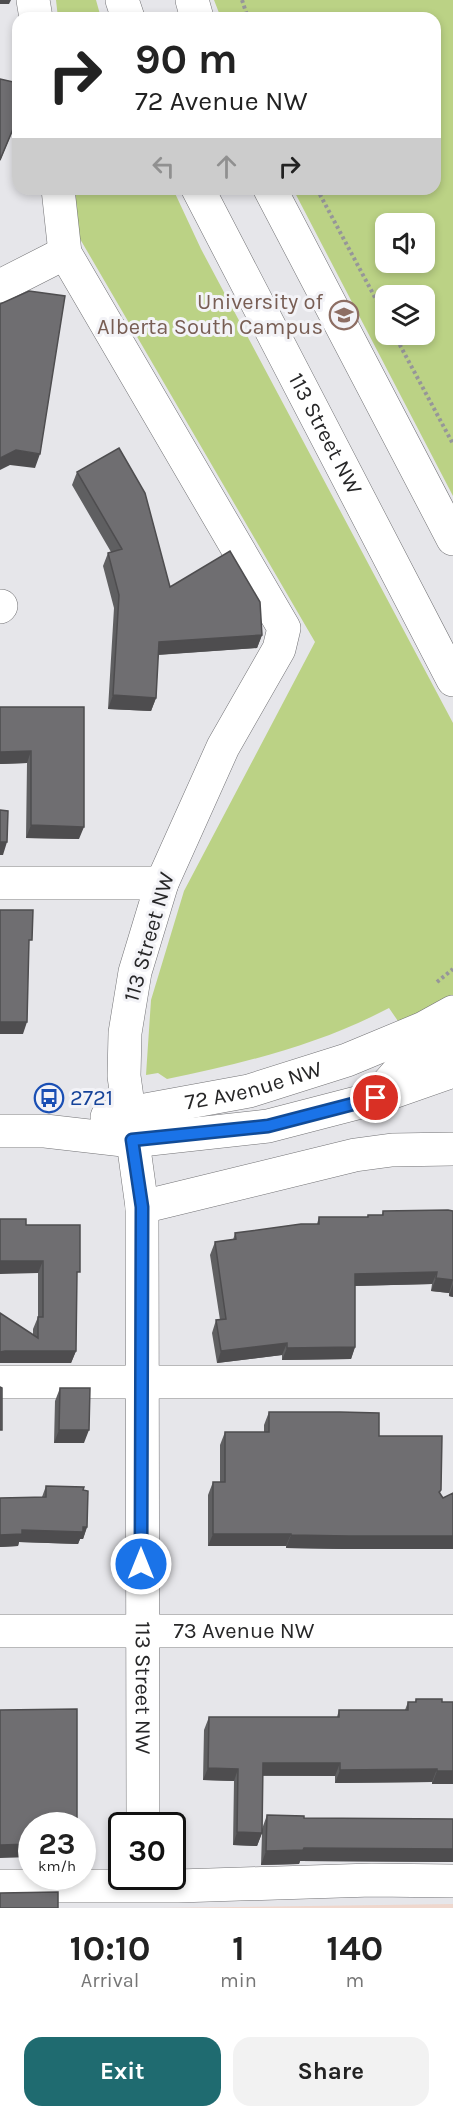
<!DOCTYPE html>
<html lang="en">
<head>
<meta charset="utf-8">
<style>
  :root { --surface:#fff; --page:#f2f2f2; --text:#222; --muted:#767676; --accent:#1f6b70 }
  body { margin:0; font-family:Karla,sans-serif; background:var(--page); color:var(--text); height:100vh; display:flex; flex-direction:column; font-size:22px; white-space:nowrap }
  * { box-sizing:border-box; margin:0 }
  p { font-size:20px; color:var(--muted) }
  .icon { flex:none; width:33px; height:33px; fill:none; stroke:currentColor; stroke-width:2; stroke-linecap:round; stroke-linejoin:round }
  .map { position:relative; height:1908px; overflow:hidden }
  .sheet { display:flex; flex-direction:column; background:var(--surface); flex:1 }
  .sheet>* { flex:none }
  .guide { position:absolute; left:12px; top:12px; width:429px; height:183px; border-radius:18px; box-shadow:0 3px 9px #0003; background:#fff; color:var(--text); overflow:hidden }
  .buttons { position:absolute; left:375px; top:213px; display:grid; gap:12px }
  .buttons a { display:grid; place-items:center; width:60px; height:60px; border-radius:12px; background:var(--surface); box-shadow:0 3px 9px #0003; font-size:30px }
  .speed { position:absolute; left:18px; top:1812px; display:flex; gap:12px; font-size:30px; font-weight:700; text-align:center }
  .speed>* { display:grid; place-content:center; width:78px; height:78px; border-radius:50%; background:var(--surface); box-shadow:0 3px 9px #0003; line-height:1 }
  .speed small { font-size:15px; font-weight:400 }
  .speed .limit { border:3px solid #111; border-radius:9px; background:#fff; color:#111 }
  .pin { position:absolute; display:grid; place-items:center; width:51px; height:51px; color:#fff; margin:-26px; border:3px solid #fff; border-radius:50%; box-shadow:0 2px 6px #0007 }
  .me { position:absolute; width:66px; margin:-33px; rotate:0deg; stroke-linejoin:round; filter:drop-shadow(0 0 4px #0008) }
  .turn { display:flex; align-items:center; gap:21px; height:126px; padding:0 24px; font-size:27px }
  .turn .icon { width:78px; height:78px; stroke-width:2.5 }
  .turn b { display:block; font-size:42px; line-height:51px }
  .lanes { display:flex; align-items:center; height:57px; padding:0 24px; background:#0003; justify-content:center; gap:30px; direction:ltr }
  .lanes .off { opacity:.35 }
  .eta { display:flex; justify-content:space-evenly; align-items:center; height:102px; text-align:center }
  .eta b { font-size:36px; font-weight:700; line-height:42px }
  .button { display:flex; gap:12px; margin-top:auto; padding:12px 24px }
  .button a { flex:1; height:69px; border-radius:18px; background:var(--accent); color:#fff; font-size:24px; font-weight:700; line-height:69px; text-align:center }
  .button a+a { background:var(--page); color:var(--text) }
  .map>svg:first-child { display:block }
  .education { fill:#efd7cd }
  .green { fill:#bbd285; fill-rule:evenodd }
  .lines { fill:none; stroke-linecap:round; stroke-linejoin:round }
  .minor-casing { stroke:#727275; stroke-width:34 }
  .major-casing { stroke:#727275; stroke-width:34 }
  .path { stroke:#969699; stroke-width:4; stroke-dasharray:3 3; stroke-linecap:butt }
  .minor { stroke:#fff; stroke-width:33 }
  .major { stroke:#fff; stroke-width:33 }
  .wall { fill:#5f5f61 }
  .shaded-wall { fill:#4e4d4f }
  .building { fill:#6f6e71; stroke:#4e4d4f; stroke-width:1.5 }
  .route-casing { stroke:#114b97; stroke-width:15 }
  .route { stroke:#1a73e8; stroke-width:10 }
  .labels { text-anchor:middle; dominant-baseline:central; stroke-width:6; stroke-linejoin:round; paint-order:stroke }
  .education-label { font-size:22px; fill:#785e54; stroke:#f3f3f7; text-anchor:end }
  .street-label { font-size:22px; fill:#272728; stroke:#f3f3f7 }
  .transit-label { font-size:22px; fill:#164399; stroke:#f3f3f7; text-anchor:start }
</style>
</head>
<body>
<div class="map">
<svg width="453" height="1908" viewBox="0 0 453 1908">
  <rect width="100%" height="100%" fill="#e6e6ea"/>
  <path class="education" d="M453,1904v4h-294z"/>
  <path class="green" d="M56,0h40l5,18h-43z
    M214,0h239v496l-160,-307h142v-171h-214zM386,224h38v38h-38zM386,296h38v38h-38z
    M72,189h101l28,60 252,474v272l-53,29 -11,-16c-70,37 -145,55 -222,71l-9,-6 -12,2 5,-75 33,-109 131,-249 -239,-410z"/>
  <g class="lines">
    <g class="minor-casing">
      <g id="minor">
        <path d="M33,0l3,18"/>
        <path id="s1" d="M58,189l7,64 219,375 -5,21 -56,98 -61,136 -27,89 -10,61 -1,43 18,131 1,619"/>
        <path d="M0,286l65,-33"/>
        <path d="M0,607l1,-1"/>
        <path d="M0,883h162"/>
        <path d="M377,1096l29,-33 47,-26"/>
        <path id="s2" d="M107,1117l142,-26 98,-31 77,-32 29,-16"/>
        <path d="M0,1131h45l87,10 136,-15 108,-28 77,-27"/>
        <path d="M142,1207l213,-52 37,-5 61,-1"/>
        <path d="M0,1382h453"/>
        <path id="s3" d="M0,1631h453"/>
        <path d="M0,1886h178l194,-6 81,1"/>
      </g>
    </g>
    <g class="major-casing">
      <g id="major">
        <path d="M122,0l6,18"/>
        <path d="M192,0l5,18"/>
        <path id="s4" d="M198,189l255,491"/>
        <path d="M270,189l183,350"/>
      </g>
    </g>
    <path class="path" d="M242,0l6,18
      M317,189l69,129
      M394,334l59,110
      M437,982l16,-13"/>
    <use href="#minor" class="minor"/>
    <use href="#major" class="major"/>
  </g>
  <path class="wall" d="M0,79l18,4v49l-5,-2 -13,31z
    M77,472l93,115 92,48 -5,13 -99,7 -2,43 -5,13 -43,-2 6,-101 -11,-42 5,-13 3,-1 -39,-67z
    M84,707l-5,132 -53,-1 1,-75 -27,1z
    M383,1211h70v86l-4,-1v-3l-18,-2 1,-7 -77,2v61l-4,12 -69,1v-5l-65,8 -5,-30 4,-13h4l-10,-65 5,-13 18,-2 2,-7 82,-9 2,-7h48l1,-2h14z
    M26,1225l50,57v69l-5,12h-71l33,-28v-6l5,-12v-44z
    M60,1388l24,55h-30l1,-42z
    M269,1412l110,24 62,54 -1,3 -96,56 -58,-1v-2h-78v-51l5,-13h7v-37l5,-13h39v-7z
    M46,1486l37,4 4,37 -4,12h-3l-2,5 -59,-2 -1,4 -18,1v-49l42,-1z
    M416,1699l37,85h-21v-2l-97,1v-7h-72l-1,53 5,-14 37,3 149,1v43l-153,-1 -1,3 -38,1 1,-32 -5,13 -24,-1 1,-64 -31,-1 1,-50 5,-13h128l2,-7h66l3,-8h7z"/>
  <path class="shaded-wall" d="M0,0h11l-2,4h-9z
    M16,450l24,4 -5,14 -25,-3 -10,5v-12z
    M262,635l-5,13 -103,7 5,-13z
    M113,695l43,3 -5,13 -43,-2z
    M31,751l-4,12 -27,1v-12z
    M31,825l53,2 -5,12 -53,-1z
    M0,842h7l-4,13h-3z
    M0,1022h27l-4,12h-23z
    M0,1261h43l-5,12 -38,1z
    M437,1272l-5,12 -81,2 4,-12z
    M436,1278l17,2 -4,13 -18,-2z
    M453,1284v13l-4,-1z
    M287,1343l-5,12 -65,8 4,-12z
    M355,1347l-4,12 -69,1 5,-12z
    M5,1351h71l-5,12h-71v-11z
    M59,1430h30l-5,13h-30z
    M87,1527l-4,12h-3l-2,5 -59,-2 -1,4 -18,1v-12l22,-5z
    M213,1534h78l-5,12h-78z
    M291,1535l162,1v13h-109l-58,-1z
    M263,1763h77l-5,13 -77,-1z
    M208,1768l30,1 -4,12 -31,-1z
    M437,1769l-5,13 -97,1 5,-13z
    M437,1771h16v13h-21z
    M237,1832l25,1 -5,13 -24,-1z
    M32,1844v13l-32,1v-13z
    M304,1848l149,1v13l-153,-1 -1,3 -38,1 5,-14z"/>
  <path class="building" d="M0,79l18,4v34l-18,43z
    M29,291l36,5 -25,158 -24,-4 -16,8v-154z
    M119,448l26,45 25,94 60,-36 30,51 2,33 -103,7 -3,56 -43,-3 6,-100 -11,-42 14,-4 -45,-77z
    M0,707h84v120l-53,-2v-74l-31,1z
    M0,810l8,1 -1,31h-7z
    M0,910h33l-1,30h-3l-2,82h-27z
    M448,1210l5,1v69l-17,-2 1,-6 -82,2v73l-68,1v-5l-66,8 -5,-31 10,-1 -11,-77 21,-3 -1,-6 66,-9h18v-7h49v-2h15v-4z
    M0,1219h26v6h54v47h-3l-1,79h-71l-5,1v-39l38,25v-21h5v-56h-43z
    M0,1387l2,1v42h-2z
    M60,1388h30l-1,42h-30z
    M269,1412h71l39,1v23h63l-1,54 -2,2 4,6 10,-5v43h-104l-58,-1v-1h-78v-52h12v-50h44z
    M46,1486l38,1 -1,3 5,1 -1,36h-4v5l-61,-2v4l-22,1v-37l46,-1z
    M416,1699h26v3h11v69h-16v-2l-97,1v-7h-77l-1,70 -25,-1 1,-63 -30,-1 1,-51h130v-7h69v-8h8z
    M77,1709v117h-45v18l-32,1v-135z
    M267,1815l37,1v2l149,1v30l-149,-1 -1,2 -37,1z
    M58,1892v16h-58v-15z"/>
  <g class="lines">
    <g class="route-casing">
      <path id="route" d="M141,1564l1,-357 -10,-67 136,-14 108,-28"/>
    </g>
    <use href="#route" class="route"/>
  </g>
  <defs>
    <g id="university-ring" transform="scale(1.5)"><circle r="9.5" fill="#f3f3f7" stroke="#8d6e63" stroke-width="1.5"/><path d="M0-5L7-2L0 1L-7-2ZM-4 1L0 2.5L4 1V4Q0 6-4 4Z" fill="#8d6e63"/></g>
    <g id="bus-ring" transform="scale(1.5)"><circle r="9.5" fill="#f3f3f7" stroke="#1a4fb4" stroke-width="1.5"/><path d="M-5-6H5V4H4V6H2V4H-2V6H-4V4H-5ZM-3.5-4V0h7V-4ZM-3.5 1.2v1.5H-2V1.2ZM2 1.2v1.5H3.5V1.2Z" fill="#1a4fb4"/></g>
  </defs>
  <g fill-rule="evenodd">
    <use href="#university-ring" x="344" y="315"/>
    <use href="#bus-ring" x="49" y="1098"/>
  </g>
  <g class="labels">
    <g class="education-label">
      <text x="323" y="302">University of<tspan x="323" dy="25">Alberta South Campus</tspan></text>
    </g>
    <g class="street-label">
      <text stroke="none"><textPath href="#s4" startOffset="276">113 Street NW</textPath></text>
      <text transform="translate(149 937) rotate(-74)">113 Street NW</text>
      <text stroke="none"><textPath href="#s2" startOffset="150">72 Avenue NW</textPath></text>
      <text stroke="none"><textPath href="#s3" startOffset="244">73 Avenue NW</textPath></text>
      <text stroke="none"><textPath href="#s1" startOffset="1593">113 Street NW</textPath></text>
    </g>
    <g class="transit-label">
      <text x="70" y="1098">2721</text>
    </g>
  </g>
</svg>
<div class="buttons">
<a><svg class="icon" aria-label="sound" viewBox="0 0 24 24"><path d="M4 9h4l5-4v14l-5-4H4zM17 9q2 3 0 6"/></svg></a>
<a><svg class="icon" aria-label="layers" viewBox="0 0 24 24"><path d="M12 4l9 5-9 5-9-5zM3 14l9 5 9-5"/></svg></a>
</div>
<div class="speed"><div>23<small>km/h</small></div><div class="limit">30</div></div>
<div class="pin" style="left:376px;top:1098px;background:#d93025"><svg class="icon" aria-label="arrive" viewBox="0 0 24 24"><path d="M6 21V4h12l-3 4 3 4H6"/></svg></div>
<svg class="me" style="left:141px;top:1564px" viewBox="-20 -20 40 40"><circle r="17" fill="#1a73e8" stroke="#fff" stroke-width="3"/><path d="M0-11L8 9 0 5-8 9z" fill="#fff"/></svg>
<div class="guide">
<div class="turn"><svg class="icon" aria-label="right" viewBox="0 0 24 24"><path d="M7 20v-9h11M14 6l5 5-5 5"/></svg><div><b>90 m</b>72 Avenue NW</div></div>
<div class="lanes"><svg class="icon off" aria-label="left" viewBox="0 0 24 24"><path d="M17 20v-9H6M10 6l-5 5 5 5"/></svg><svg class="icon off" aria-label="ahead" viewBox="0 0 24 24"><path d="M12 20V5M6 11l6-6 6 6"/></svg><svg class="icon" aria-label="right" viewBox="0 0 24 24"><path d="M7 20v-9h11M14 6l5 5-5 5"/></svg></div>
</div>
</div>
<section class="sheet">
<div class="eta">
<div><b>10:10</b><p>Arrival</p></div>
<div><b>1</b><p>min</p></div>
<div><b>140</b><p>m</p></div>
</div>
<div class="button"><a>Exit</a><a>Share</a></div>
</section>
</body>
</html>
